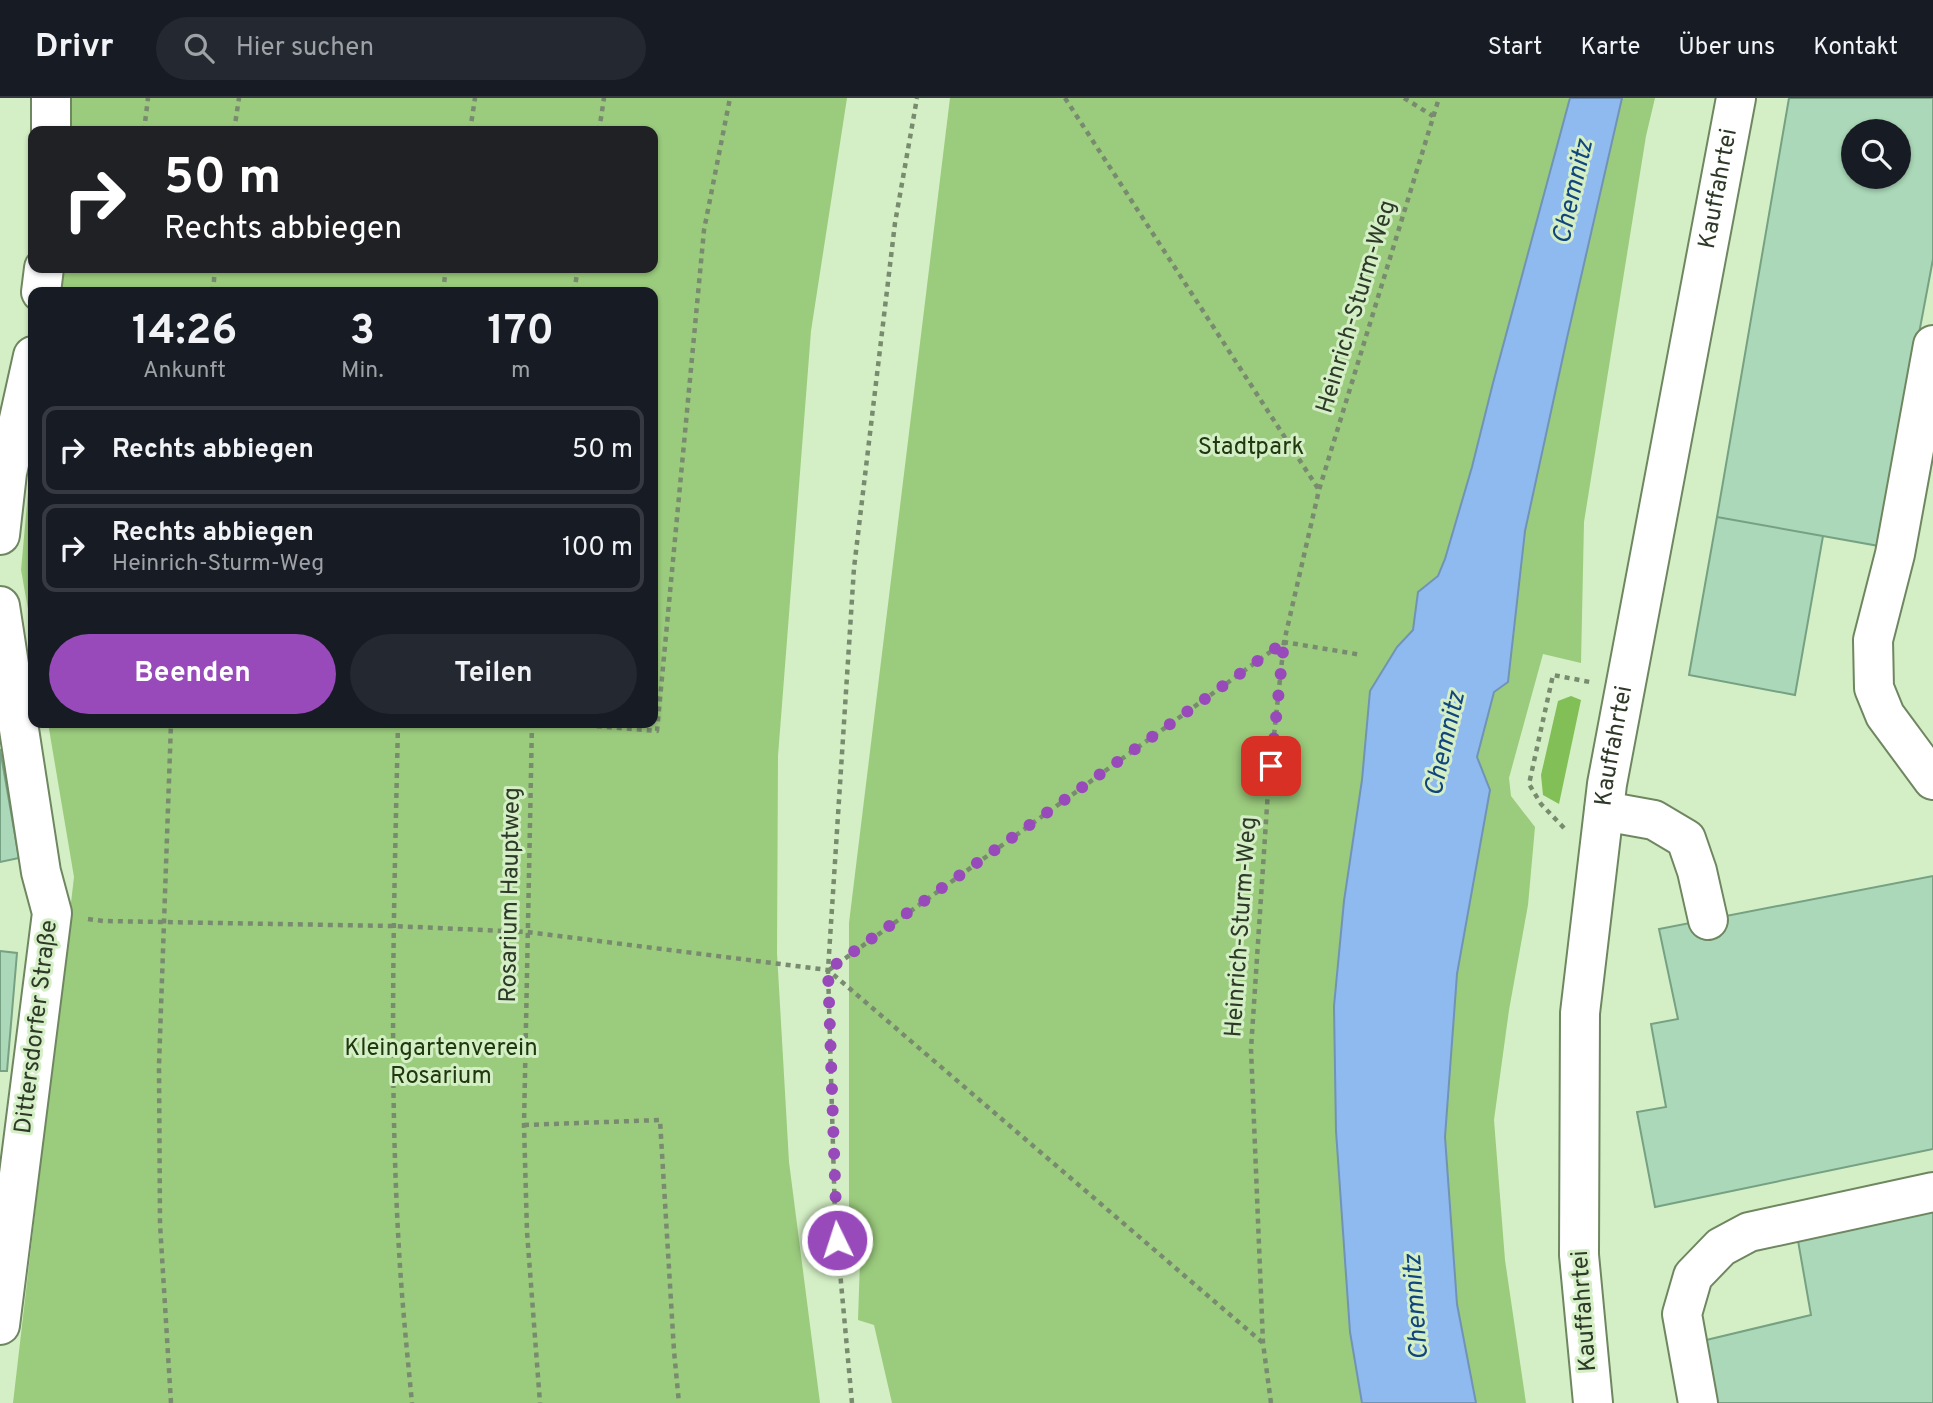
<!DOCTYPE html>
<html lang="de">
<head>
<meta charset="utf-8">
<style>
  :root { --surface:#171b24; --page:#242831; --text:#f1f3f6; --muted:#9ea1a6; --line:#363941; --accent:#984abb }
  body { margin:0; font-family:Overpass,sans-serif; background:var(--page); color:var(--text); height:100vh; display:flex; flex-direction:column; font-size:26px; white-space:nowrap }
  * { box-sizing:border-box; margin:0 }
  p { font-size:23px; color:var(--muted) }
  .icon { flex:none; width:38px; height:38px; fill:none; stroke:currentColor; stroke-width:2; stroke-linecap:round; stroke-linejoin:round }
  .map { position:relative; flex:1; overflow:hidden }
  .details { position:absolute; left:28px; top:189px; width:630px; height:441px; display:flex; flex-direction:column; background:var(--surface); border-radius:14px; box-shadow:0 2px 5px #0004 }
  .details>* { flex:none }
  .guide { position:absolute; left:28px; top:28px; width:630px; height:147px; border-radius:14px; box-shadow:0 2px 5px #0004; background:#202124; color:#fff; overflow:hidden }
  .fabs { position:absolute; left:1841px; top:21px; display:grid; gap:14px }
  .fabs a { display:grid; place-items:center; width:70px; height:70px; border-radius:50%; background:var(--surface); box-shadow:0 2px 5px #0004; font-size:35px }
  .pin { position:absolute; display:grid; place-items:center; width:60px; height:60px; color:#fff; margin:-30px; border-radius:14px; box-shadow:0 4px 10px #0006 }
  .me { position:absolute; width:77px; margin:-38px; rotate:356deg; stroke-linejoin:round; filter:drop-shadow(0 0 5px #0008) }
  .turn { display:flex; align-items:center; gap:24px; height:147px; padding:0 21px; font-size:32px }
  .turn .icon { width:91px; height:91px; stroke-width:2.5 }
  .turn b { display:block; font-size:49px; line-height:60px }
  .eta { display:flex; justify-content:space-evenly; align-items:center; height:119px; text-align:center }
  .eta b { font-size:42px; font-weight:700; line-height:49px }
  .cta { display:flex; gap:14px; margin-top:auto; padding:14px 21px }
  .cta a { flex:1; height:80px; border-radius:42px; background:var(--accent); color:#fff; font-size:28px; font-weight:700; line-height:80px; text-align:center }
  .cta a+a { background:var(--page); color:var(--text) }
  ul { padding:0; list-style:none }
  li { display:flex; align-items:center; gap:21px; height:88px; margin:0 14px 10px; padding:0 7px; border:4px solid var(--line); border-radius:14px }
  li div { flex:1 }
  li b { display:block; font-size:26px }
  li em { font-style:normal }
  header { display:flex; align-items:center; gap:42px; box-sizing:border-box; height:98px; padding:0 35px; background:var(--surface); border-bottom:2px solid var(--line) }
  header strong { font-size:33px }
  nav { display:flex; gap:38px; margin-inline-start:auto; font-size:24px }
  .search { width:490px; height:63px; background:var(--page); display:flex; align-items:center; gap:18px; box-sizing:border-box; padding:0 24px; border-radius:38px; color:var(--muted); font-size:26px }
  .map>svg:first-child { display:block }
  .green { fill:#9bcb7d }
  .forest { fill:#82bf57 }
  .water { fill:#8ebaf0; stroke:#7193b4; stroke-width:2 }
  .building { fill:#abd8b8; stroke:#76a183; stroke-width:2; fill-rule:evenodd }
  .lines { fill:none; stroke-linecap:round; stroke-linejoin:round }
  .minor-casing { stroke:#6f8761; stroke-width:42 }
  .path { stroke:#798b6f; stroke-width:4.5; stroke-dasharray:5 5; stroke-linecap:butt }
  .minor { stroke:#fff; stroke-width:38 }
  .route { stroke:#984abb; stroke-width:12; stroke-dasharray:0 21.6 }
  .labels { text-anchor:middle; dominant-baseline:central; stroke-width:6; stroke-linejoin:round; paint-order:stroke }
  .street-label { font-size:24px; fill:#2e3928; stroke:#d4efc5 }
  .park-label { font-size:24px; fill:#20380e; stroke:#d4efc5 }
  .water-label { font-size:26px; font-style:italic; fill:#12457d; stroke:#d4efc5 }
</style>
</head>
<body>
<header>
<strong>Drivr</strong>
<div class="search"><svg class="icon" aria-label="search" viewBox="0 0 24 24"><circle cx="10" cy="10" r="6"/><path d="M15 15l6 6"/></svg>Hier suchen</div>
<nav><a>Start</a><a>Karte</a><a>Über uns</a><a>Kontakt</a></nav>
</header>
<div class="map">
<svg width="1933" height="1305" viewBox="0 0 1933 1305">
  <rect width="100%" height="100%" fill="#d4efc5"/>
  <path class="green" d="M68,0h779l-36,233 -33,425 -1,197 12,209 31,241h-807l61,-526 -26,-154h605v-431h-600l4,-24h596v-137h-586z
    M950,0h705l-9,38 -62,386 -3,141 -38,-9 -34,124 2,18 24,31 -7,78 -19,105 -15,110 11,140 21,143h-634l-18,-78 -16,-5 2,-59 -11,-54v-284z
    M33,340v199l-12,-67z"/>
  <path class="forest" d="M1571,598l10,4 -22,104 -16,-9 -2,-20 17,-74z"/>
  <path class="water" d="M1570,0h52l-55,240 -42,193 -17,151 -14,10 -17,65 13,33 -33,184 -12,163 12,167 19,99h-114l-12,-71 -14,-201 -2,-125 10,-105 18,-121 8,-89 27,-44 16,-17 5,-38 20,-16 7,-17 27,-92 21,-84z"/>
  <path class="building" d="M1789,0h144v161l-54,287 -162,-29zM1853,33h46v46h-46z
    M1717,419l106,19 -28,159 -106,-20z
    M0,651l19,109 -19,4z
    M1933,778v273l-278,58 -18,-95 29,-5 -15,-83 27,-5 -19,-90z
    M0,853l17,2 -10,118h-7z
    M1933,1109v196h-218l-13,-62 109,-26 -14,-80z"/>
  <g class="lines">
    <g class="minor-casing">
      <g id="minor">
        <path d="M51,33v-33"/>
        <path d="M41,194l3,-24"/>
        <path d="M1933,247l-38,209 -22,86 1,48 11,27 48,65"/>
        <path d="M0,437l7,-62 26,-117"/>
        <path d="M0,508l41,266 11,41 -52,412"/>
        <path d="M1604,713l50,9 32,19 11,32 11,49"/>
        <path id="s1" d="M1593,1305l-14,-148 1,-242 27,-229 129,-686"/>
        <path d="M1698,1305l-16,-89 11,-38 28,-29 28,-15 184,-40"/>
      </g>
    </g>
    <path class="path" d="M1065,0l254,392
      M1404,0l29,18
      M144,33l4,-33
      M234,33l5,-33
      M470,33l5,-33
      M599,33l5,-33
      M213,194l2,-24
      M443,194l3,-24
      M574,194l4,-24
      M398,625c-4,186 -10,373 3,558 3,41 7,81 11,122
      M532,625l-8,402 3,107 13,171
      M557,625l100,8 47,-501 26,-132
      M1564,730l-23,-24 -12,-20 24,-109 37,7
      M88,821l15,2 290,5 134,6 301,38 435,373
      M829,872l455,-328 78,13
      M524,1027l136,-5 14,231 5,52
      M171,1305l-11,-179 -1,-159 12,-342
      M852,1305l-17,-186 -7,-247 26,-402 41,-345 22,-125
      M1271,1305l-8,-60 -12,-294 17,-258 16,-149 35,-152 120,-392"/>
    <use href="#minor" class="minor"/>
  </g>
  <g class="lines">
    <path class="route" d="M837,1142l-9,-270 456,-328 -13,124"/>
  </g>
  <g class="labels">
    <g class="street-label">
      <text stroke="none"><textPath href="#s1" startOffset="1227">Kauffahrtei</textPath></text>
      <text transform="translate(1357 209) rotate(-73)">Heinrich-Sturm-Weg</text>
      <text stroke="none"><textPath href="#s1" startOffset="660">Kauffahrtei</textPath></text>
      <text transform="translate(511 797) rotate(-89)">Rosarium Hauptweg</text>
      <text transform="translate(1242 829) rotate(-86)">Heinrich-Sturm-Weg</text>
      <text transform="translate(37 929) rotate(-83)">Dittersdorfer Straße</text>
      <text transform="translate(1585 1213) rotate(-94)">Kauffahrtei</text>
    </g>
    <g class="park-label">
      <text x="1251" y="350">Stadtpark</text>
      <text x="441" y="951">Kleingartenverein<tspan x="441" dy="28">Rosarium</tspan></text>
    </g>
    <g class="water-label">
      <text transform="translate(1574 94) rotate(-77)">Chemnitz</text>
      <text transform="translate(1446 646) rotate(-77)">Chemnitz</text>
      <text transform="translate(1417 1209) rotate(-94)">Chemnitz</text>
    </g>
  </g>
</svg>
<div class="fabs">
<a><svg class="icon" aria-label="search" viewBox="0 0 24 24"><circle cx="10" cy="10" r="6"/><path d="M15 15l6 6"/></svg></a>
</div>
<div class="pin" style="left:1271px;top:668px;background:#d93025"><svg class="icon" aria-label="arrive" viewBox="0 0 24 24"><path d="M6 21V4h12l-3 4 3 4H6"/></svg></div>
<svg class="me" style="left:837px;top:1142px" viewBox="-20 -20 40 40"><circle r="17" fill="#984abb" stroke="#fff" stroke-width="3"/><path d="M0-11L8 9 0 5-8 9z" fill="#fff"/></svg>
<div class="guide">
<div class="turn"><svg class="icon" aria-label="right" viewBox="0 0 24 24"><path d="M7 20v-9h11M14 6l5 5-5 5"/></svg><div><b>50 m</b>Rechts abbiegen</div></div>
</div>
<section class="details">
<div class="eta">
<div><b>14:26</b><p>Ankunft</p></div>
<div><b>3</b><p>Min.</p></div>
<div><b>170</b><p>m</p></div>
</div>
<ul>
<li><svg class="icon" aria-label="right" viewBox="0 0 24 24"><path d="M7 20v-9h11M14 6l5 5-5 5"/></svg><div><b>Rechts abbiegen</b></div><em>50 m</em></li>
<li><svg class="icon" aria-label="right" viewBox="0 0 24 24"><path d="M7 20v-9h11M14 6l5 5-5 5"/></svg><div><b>Rechts abbiegen</b><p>Heinrich-Sturm-Weg</p></div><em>100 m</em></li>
</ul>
<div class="cta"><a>Beenden</a><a>Teilen</a></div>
</section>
</div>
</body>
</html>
